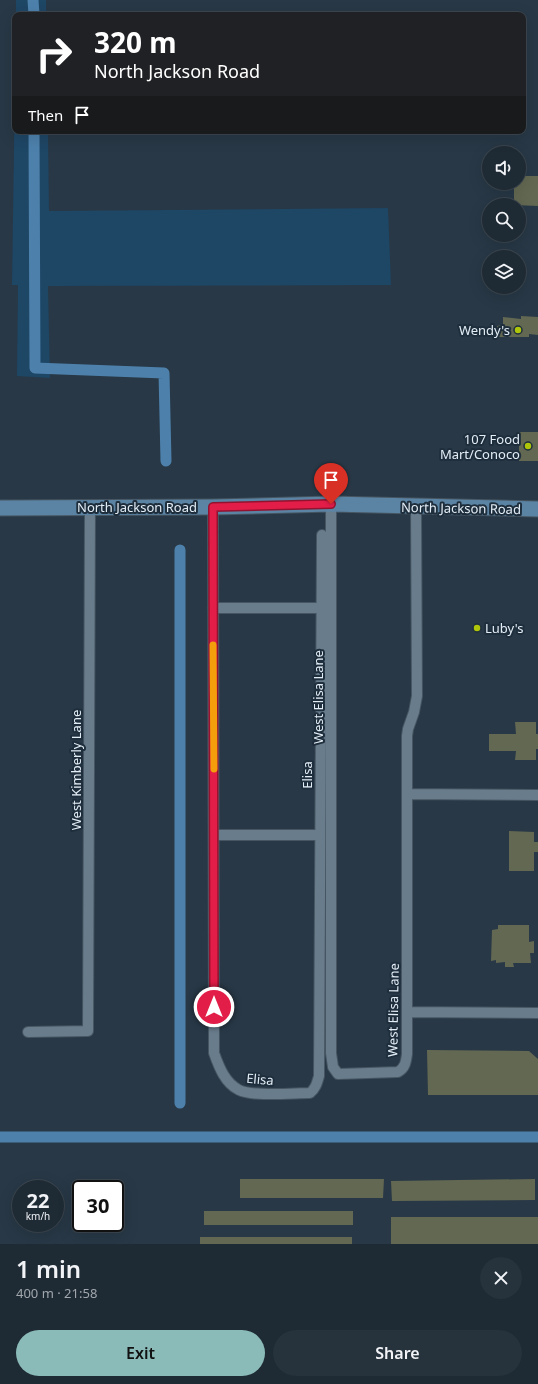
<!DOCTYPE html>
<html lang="en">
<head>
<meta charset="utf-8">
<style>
  :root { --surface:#1e2a34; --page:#26323c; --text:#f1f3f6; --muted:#a1a7ac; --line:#3c464f; --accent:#8bbbb9 }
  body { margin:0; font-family:"Noto Sans",sans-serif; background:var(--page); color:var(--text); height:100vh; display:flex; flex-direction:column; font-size:15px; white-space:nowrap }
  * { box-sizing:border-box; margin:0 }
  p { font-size:13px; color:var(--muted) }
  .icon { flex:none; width:22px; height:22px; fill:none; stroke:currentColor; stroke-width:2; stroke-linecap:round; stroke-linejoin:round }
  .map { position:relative; height:1244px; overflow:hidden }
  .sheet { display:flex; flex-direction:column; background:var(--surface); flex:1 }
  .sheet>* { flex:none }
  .banner { position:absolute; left:12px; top:12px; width:514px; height:122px; border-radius:8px; box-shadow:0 4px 16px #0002,0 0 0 1px var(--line); background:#202124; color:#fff; overflow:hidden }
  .fabs { position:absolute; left:482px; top:146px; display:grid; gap:8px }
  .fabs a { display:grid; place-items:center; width:44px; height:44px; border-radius:50%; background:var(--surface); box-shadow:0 4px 16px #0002,0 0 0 1px var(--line); font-size:20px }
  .speed { position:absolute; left:12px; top:1180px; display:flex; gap:8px; font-size:20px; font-weight:700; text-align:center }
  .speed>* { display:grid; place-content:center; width:52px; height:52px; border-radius:50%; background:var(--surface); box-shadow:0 4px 16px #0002,0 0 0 1px var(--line); line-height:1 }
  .speed small { font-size:10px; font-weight:400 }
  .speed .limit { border:2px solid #111; border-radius:6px; background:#fff; color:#111 }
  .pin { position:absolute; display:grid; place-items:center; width:34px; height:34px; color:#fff; margin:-41px -17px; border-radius:50% 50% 50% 0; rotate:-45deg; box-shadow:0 0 4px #0007 }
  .pin .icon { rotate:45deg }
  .me { position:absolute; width:44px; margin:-22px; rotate:0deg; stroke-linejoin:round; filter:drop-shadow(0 0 3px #0008) }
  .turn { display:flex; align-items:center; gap:14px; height:84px; padding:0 16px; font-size:18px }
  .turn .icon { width:52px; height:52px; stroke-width:2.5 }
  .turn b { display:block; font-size:28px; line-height:34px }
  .then { display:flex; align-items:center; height:38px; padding:0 16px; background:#0003; gap:8px; font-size:15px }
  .round { display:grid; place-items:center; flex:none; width:42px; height:42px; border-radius:21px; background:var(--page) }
  .overview { display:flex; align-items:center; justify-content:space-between; height:68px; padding:0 16px }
  h1 { font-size:24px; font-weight:600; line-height:30px }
  .action { display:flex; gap:8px; margin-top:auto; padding:8px 16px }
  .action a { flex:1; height:46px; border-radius:24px; background:var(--accent); color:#111; font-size:16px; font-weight:600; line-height:46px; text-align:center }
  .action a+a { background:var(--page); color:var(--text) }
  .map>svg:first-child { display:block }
  .green { fill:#1e4665 }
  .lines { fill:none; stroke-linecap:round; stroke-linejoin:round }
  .canal { stroke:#4d81ac; stroke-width:11 }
  .building { fill:#636852 }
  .minor-casing { stroke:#465561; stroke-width:12 }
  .secondary-casing { stroke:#465561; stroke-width:17 }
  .minor { stroke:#697c8c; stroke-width:10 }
  .secondary { stroke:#5b83a3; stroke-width:15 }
  .route-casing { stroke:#92132f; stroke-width:10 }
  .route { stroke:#e11d48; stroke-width:7 }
  .slow { stroke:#f59e0b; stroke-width:7 }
  .poi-dot { fill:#aec509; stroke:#1e2e3c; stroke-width:1.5 }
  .labels { text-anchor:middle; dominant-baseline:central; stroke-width:4; stroke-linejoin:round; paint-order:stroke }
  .poi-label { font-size:13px; fill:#e3edf6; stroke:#1e2e3c; text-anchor:end }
  .street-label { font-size:13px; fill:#e3edf6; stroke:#1e2e3c }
</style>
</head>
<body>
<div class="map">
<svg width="538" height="1244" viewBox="0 0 538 1244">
  <rect width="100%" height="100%" fill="#283846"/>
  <path class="green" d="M16,0h30v15h-30z
    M15,82v49h33l1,80 339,-3 3,77 -343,1 2,92 -33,-2 1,-91h-6z"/>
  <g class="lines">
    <path class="canal" d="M33,0l1,15
      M34,131l1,237 129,5 2,88
      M180,1103v-553
      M0,1137h538"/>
  </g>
  <path class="building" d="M519,176h19v30l-24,-1v-22h5z
    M521,316l17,1v18l-9,-1v3h-31l-1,-11 6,-1v-8l18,2z
    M519,432h19v29h-19z
    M515,722h21v12h2v15h-2v11h-21l1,-9h-27v-17h27z
    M509,831l25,1v10h4v10h-4v19h-25z
    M498,925h31v17l5,-1v12h-4l1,10h-18l1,4h-9v-5l-9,1v-3l-5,1 1,-31 6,-1z
    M427,1050l102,1 9,8v36h-110z
    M240,1179h144l-1,19h-143z
    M535,1179v21l-143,1 -1,-20z
    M204,1211h149v14h-149z
    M391,1217h147v27h-147z
    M200,1237h152v7h-152z"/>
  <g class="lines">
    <g class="minor-casing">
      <path id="minor" d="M331,504v549l2,14 5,7 60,-2c7,-4 8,-10 9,-18v-318l1,-7 6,-17 3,-16 -1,-189
        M213,507l1,546c5,14 11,30 25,37 14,7 54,3 71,3 6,-5 7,-10 9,-17l3,-541
        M213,608h108
        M407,794l131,1
        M214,835h106
        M407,1012l131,1
        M28,1032l60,-1 2,-523"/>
    </g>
    <g class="secondary-casing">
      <path id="secondary" d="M0,508l213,-1 118,-3 207,5"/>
    </g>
    <use href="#minor" class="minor"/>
    <use href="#secondary" class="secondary"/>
  </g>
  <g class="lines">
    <g class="route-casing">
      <path id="route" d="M214,1007l-1,-500 118,-3"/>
    </g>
    <use href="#route" class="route"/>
    <path class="slow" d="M213,645l1,124"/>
  </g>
  <g class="poi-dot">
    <circle cx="518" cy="330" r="4"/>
    <circle cx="528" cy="446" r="4"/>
    <circle cx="477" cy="628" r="4"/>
  </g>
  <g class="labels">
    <g class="poi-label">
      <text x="510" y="330">Wendy's</text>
      <text x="520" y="439">107 Food<tspan x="520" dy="15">Mart/Conoco</tspan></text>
      <text x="485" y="628" text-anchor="start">Luby's</text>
    </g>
    <g class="street-label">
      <text x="137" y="507">North Jackson Road</text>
      <text transform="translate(461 508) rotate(1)">North Jackson Road</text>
      <text transform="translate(318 697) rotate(-90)">West Elisa Lane</text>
      <text transform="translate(76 770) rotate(-90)">West Kimberly Lane</text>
      <text transform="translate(307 775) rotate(-90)">Elisa</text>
      <text transform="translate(393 1010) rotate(-89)">West Elisa Lane</text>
      <text transform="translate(260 1079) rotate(5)">Elisa</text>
    </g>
  </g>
</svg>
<div class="fabs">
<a><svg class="icon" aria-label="sound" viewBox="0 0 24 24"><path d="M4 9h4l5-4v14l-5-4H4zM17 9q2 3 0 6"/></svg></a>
<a><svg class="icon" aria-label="search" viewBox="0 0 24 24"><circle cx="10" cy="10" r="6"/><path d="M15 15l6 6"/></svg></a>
<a><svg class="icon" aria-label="layers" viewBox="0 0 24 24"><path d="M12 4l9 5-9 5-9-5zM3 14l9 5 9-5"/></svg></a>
</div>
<div class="speed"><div>22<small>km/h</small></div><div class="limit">30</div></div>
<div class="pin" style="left:331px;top:504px;background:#d93025"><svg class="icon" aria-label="arrive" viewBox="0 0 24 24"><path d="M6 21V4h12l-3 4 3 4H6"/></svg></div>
<svg class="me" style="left:214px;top:1007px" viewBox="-20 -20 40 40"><circle r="17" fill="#e11d48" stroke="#fff" stroke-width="3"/><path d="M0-11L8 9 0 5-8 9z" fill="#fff"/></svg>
<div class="banner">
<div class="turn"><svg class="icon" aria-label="right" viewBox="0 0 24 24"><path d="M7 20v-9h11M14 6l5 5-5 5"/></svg><div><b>320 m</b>North Jackson Road</div></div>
<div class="then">Then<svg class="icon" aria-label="arrive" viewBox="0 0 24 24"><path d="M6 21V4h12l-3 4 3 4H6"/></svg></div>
</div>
</div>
<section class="sheet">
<div class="overview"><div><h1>1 min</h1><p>400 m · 21:58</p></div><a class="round"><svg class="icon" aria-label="close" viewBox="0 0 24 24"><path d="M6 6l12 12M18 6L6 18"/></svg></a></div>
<div class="action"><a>Exit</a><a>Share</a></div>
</section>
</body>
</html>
